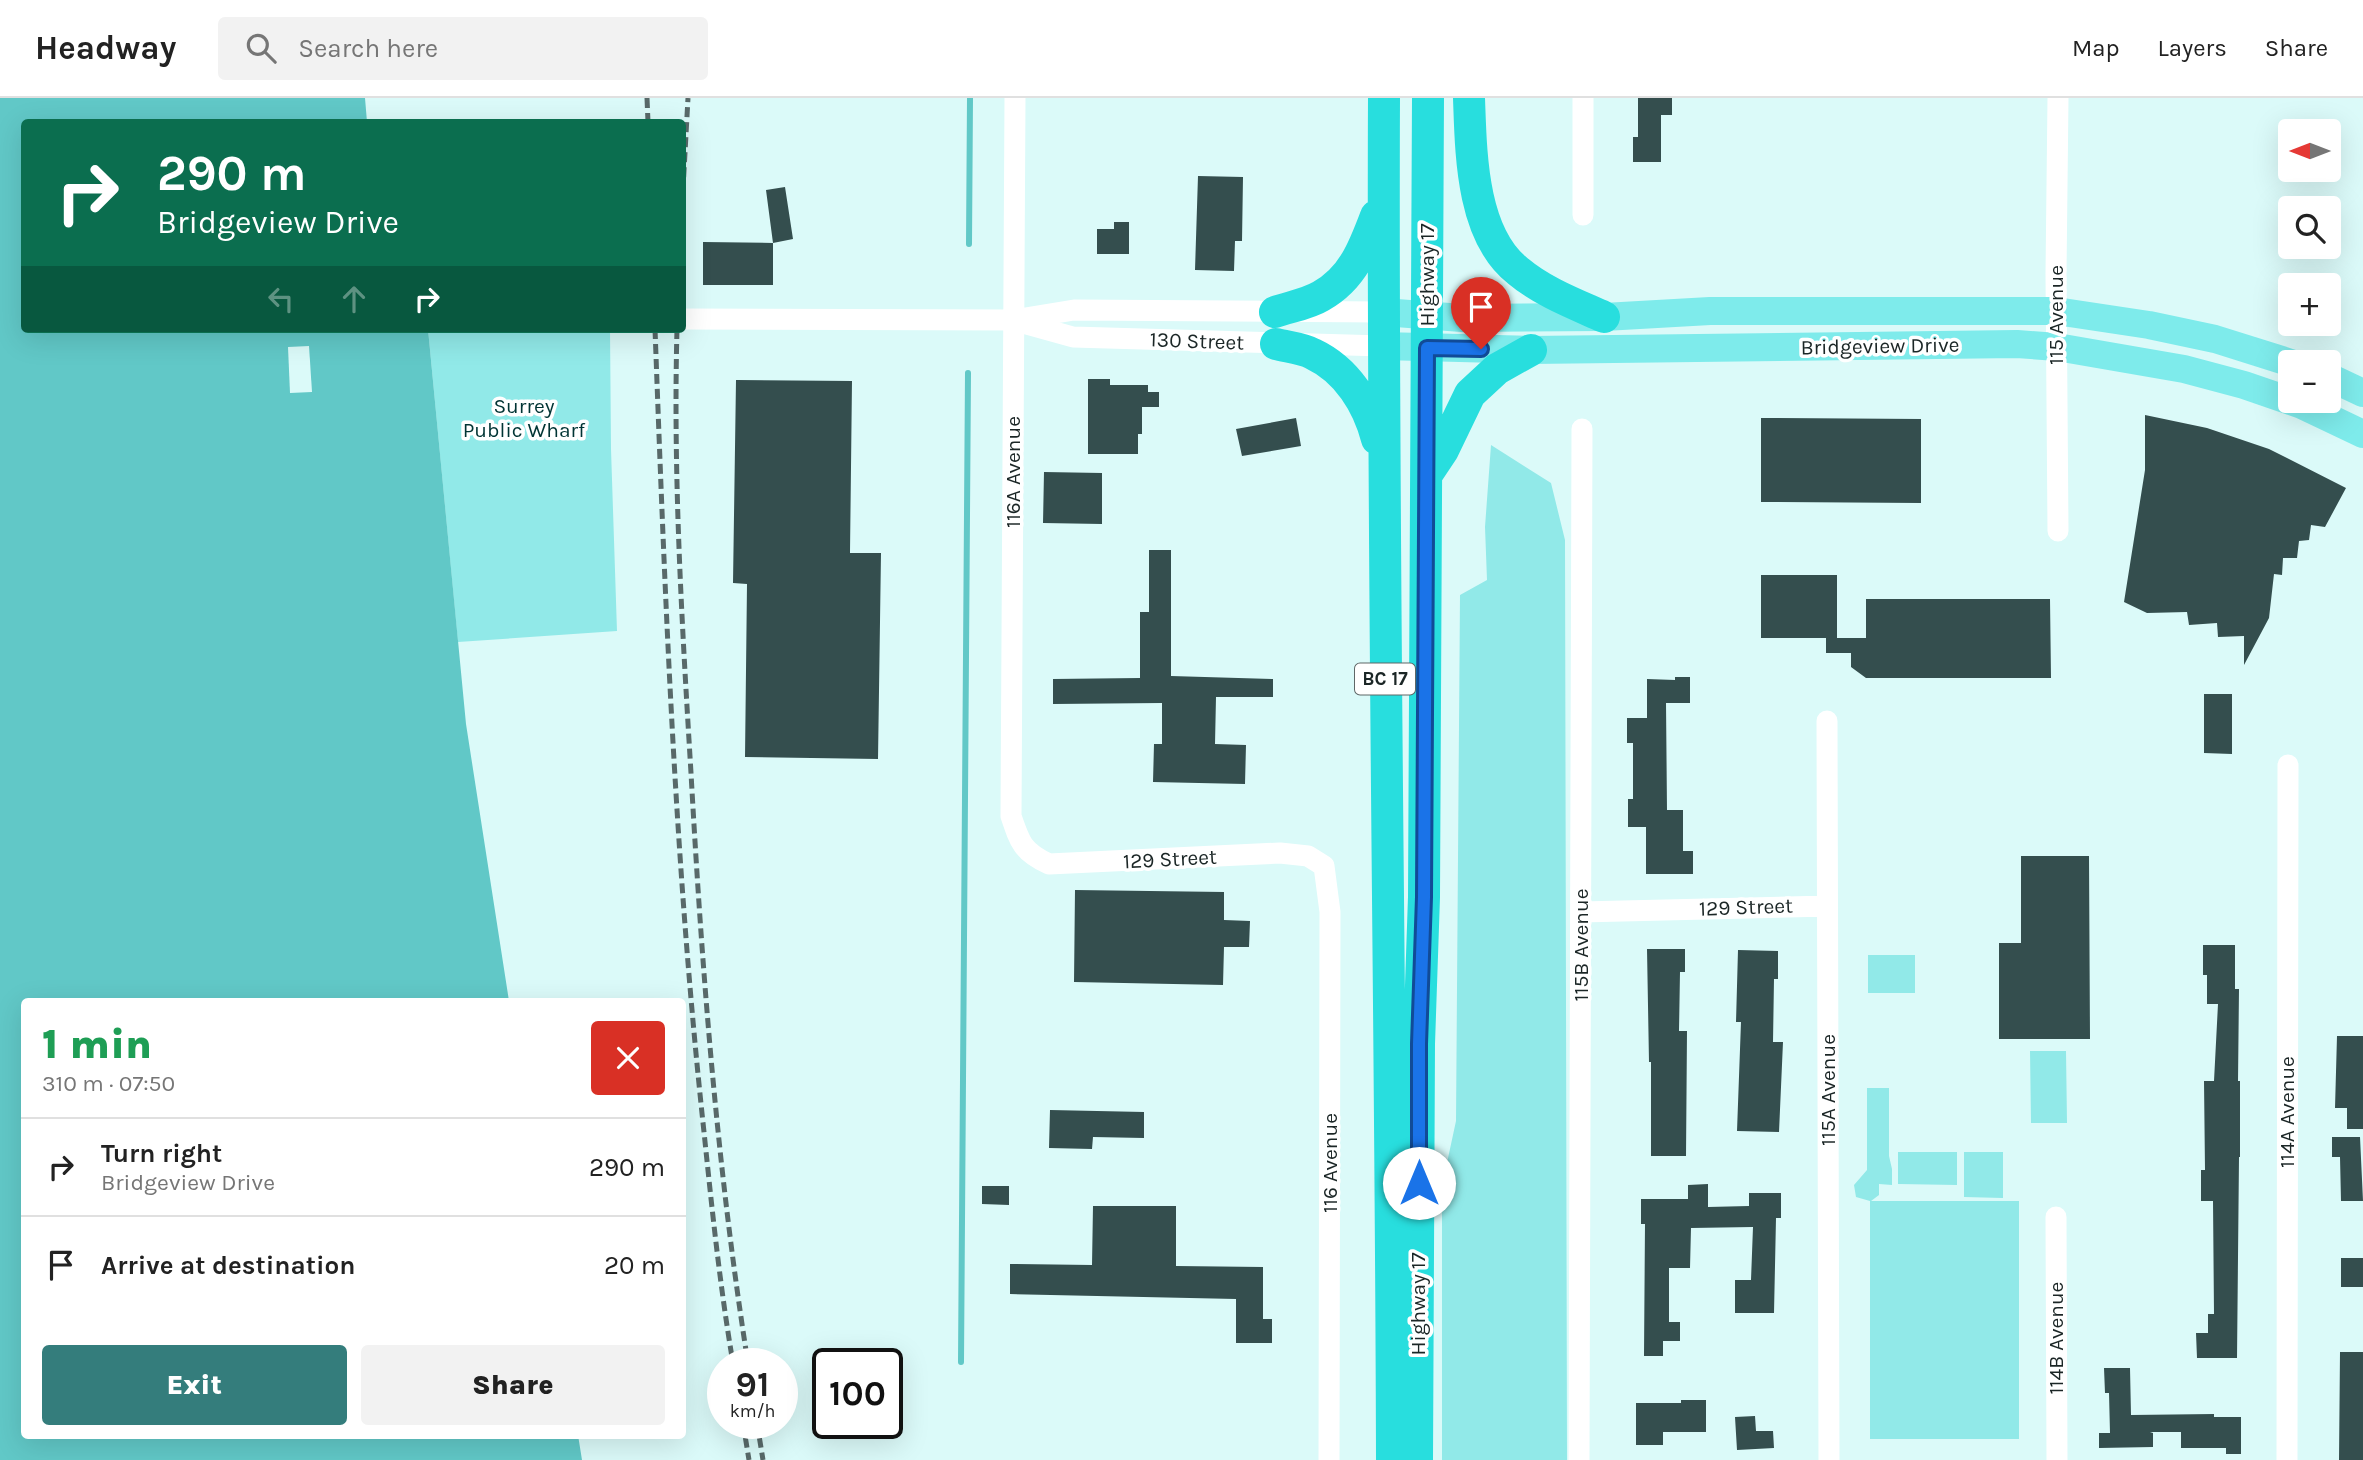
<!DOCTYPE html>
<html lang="en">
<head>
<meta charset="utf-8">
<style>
  :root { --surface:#fff; --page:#f2f2f2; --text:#222; --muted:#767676; --line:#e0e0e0; --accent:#347d7c }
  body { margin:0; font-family:Karla,sans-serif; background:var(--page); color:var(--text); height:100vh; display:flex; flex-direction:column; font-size:26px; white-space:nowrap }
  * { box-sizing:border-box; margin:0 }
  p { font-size:23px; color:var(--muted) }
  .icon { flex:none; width:38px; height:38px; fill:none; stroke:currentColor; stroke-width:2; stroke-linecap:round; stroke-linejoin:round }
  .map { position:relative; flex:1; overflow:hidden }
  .sheet { position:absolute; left:21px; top:900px; width:665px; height:441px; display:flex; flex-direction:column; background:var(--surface); border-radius:7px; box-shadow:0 7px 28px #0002 }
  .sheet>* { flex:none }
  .hud { position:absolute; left:21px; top:21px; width:665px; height:214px; border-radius:7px; box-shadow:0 7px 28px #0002; background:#0b6e4f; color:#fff; overflow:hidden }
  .needle { width:46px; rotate:270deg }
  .buttons { position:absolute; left:2278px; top:21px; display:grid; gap:14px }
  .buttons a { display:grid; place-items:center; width:63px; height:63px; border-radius:7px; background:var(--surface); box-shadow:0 7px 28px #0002; font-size:35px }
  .speed { position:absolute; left:707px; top:1250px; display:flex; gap:14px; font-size:35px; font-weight:700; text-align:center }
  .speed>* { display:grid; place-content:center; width:91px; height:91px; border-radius:50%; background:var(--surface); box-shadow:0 7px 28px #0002; line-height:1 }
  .speed small { font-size:18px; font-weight:400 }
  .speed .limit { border:4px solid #111; border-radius:10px; background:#fff; color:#111 }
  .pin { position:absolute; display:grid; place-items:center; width:60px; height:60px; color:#fff; margin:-72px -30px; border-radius:50% 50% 50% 0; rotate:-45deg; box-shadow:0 0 7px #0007 }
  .pin .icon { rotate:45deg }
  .me { position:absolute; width:77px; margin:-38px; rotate:0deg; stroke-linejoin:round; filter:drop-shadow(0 0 5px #0008) }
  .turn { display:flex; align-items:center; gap:24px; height:147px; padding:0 21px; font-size:32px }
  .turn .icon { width:91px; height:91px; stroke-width:2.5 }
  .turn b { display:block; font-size:49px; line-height:60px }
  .lanes { display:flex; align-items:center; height:66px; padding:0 21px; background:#0003; justify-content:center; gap:35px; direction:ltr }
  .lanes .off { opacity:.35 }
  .round { display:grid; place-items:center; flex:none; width:74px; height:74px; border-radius:7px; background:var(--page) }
  .head { display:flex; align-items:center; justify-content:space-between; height:119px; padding:0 21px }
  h1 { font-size:42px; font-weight:800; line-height:52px; color:#1e9e55 }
  .cta { display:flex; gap:14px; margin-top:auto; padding:14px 21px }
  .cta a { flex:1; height:80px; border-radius:7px; background:var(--accent); color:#fff; font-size:28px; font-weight:800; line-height:80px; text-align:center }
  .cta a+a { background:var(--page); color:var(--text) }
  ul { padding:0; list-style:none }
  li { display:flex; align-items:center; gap:21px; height:98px; padding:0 21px; border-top:2px solid var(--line) }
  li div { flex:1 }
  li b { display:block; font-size:26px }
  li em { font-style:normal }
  header { display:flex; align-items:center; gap:42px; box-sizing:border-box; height:98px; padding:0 35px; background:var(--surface); border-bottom:2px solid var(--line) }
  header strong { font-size:33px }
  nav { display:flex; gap:38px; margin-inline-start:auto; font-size:24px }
  .search { width:490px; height:63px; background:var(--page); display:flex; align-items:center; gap:18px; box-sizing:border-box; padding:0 24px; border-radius:7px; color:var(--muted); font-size:26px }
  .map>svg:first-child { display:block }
  .green { fill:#91e9e8 }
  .water { fill:#61c8c7 }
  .pier { fill:#dbfaf9 }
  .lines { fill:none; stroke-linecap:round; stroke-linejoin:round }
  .stream { stroke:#61c8c7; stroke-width:6 }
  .building { fill:#344e4e }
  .minor { stroke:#fff; stroke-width:21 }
  .major { stroke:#7eebeb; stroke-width:28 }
  .highway { stroke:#28dede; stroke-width:32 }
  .rail { stroke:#586969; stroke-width:5; stroke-dasharray:10 5; stroke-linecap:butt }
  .route-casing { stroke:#114b97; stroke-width:18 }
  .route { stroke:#1a73e8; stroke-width:12 }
  .labels { text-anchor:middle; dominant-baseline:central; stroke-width:7; stroke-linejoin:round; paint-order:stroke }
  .shield { fill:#fff; stroke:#5f6767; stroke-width:2 }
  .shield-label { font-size:19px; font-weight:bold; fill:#1b2626 }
  .street-label { font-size:21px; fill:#1b2626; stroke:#fff }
  .park-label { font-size:21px; fill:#003434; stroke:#fff }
</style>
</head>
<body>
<header>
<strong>Headway</strong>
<div class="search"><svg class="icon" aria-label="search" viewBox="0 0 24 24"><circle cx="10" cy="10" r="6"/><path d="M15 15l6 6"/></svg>Search here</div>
<nav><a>Map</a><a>Layers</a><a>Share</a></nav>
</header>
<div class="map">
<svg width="2363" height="1362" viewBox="0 0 2363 1362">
  <rect width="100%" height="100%" fill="#dbfaf9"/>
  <path class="green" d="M428,231h182l1,120 6,182 -159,11z
    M1491,347l60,38 14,57 2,920h-125v-274l14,-65 4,-526 27,-15 -2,-53z
    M1868,857h47v38h-47z
    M2030,953h36l1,72h-36z
    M1867,990h22v68l3,13v16l-13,-1v11l-8,6h148v238h-149v-238l-14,-4 -2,-12 13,-15z
    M1898,1054h59v33l-59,-1z
    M1964,1054h39v46l-39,-1z"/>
  <path class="water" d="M0,0h365l2,24h-343v207h404l38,395 43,277h-485v434h554l4,25h-582z"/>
  <path class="pier" d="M309,248l3,46 -22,1 -2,-46z"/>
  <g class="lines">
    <path class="stream" d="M969,146l1,-146
      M961,1264l7,-989"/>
  </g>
  <path class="building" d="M1638,0h34v17h-11v47h-28v-25h5z
    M1198,78l45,1 -1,64h-7l-1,30 -39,-1z
    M785,89l8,52 -20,4 -7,-53z
    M1114,124h15v32h-32v-25h17z
    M703,144l70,1v42h-70z
    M1088,281h22v6h38v7h11v15h-17v27h-4v20h-50z
    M736,282l116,1 -2,172h31l-3,206 -133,-2 2,-173 -14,-1z
    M2145,317l62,13 62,21 77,39 -21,39 -14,-2 -2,15 -10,1 -2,17h-14l-1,17 -8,-1 -5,44 -25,47v-29l-26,1 -1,-14 -28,2 -2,-13 -40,1 -23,-11 21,-132z
    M1296,320l5,28 -59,10 -6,-27z
    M1761,320l160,1v84l-160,-1z
    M1044,374l58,1v51l-59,-1z
    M1149,452h22v126l102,3v18h-57l-1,47 31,1 -1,39 -92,-2 1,-38h8v-41l-109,1v-25l87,-1v-66h9z
    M1761,477h76v63h-76z
    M1866,501h184l1,79h-185l-15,-11v-14h-25v-15h40z
    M1675,579h15v26h-24l1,107h16v41h10v23h-47v-47h-18v-28h5v-56h-6v-25h20v-39l28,1z
    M2204,596h28v60l-28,-1z
    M2021,758h68l1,183h-91v-96h22z
    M1075,792l149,2v28l26,1 -1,26h-25l-1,38 -149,-3z
    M2203,847h32v44h4l-1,92h2v76h-1l-2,201h-40l-1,-25h12v-19h6l-1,-113h-12v-31h4l-1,-89h10l4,-77h-11v-29h-4z
    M1647,851h38v23h-5l-1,59h8l-1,125h-35v-94h-2z
    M1738,852l40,1v28h-4l-1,63h10l-4,90 -42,-1 4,-109h-5z
    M2337,938h26v93h-16v-21h-12z
    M1050,1012l94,2v26l-51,-1 -1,12 -43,-1z
    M2332,1039h28l3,64h-22l-1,-44h-8z
    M1708,1086v23l41,-1v-13h32v25h-5l-2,95h-39v-33h16l2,-53 -62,1 -1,40h-21v54h11v19h-17v15h-19l1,-132h-4v-25h47v-14z
    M982,1088h27v19l-27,-1z
    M1093,1108h83v60l87,1v52h9v24h-36v-44l-226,-5v-30l82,1z
    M2341,1160h22v29h-22z
    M2340,1254h23v108h-24z
    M2104,1270h26l1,47 83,-1v3h27v37h-15v-6h-45v-16h-31l3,1v14l-54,1v-15h11l-1,-40h-4z
    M1681,1302h25v32h-43v13h-27v-42h45z
    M1755,1318l1,15h17l1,17 -37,2 -2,-33z"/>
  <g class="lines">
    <path class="minor" d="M1015,0l-4,718c9,27 12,36 38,48l231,-11 28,3 16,10 6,46 -1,548
      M1583,117v-117
      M682,221l332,1 60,-10 309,2
      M1019,224l54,15 310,9
      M2058,433l-2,-257 2,-176
      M1827,623l2,739
      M1581,814l246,-6
      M2056,1119l1,243
      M1579,1362l3,-1031
      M2287,1362l1,-695"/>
    <path class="major" d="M1383,214l79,6 142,-1 106,-6h346l93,14 66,14 76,24
      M1383,248l148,4 486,-6 40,3 127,22 60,16 58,20 61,29
      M2329,279l34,16"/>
    <path class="highway" d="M1384,0c-2,454 7,908 8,1362
      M1469,0c2,54 2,136 49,173 25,21 57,33 86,46
      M1275,214c14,-5 33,-8 46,-16 32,-18 43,-48 55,-80
      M1276,246c11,3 26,4 37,10 34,16 55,50 64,85
      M1427,376l16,-24 27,-56 27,-25 34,-19
      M1417,1362l2,-416 5,-147 4,-799"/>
    <path class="rail" d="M647,0l1,24
      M682,109l6,-109
      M655,231c10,268 20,536 49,803 8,77 16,155 29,231
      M677,231c-4,148 5,296 14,444 11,197 26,395 57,590
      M743,1325l6,37
      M757,1325l6,37"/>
  </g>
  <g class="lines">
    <g class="route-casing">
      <path id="route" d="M1419,1085v-139l5,-147 3,-549 54,1"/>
    </g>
    <use href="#route" class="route"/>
  </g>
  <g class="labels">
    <rect class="shield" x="1355" y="565.5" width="60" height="31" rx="5"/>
    <g class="shield-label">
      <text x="1385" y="581">BC 17</text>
    </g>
    <g class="street-label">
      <text transform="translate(1427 177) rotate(-90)">Highway 17</text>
      <text transform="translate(2056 217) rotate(-90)">115 Avenue</text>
      <text transform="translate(1197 243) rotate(2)">130 Street</text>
      <text transform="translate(1880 248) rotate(-1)">Bridgeview Drive</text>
      <text transform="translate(1013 374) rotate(-90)">116A Avenue</text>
      <text transform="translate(1170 761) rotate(-3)">129 Street</text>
      <text transform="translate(1746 809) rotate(-2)">129 Street</text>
      <text transform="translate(1581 847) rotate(-90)">115B Avenue</text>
      <text transform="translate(1828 992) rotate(-90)">115A Avenue</text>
      <text transform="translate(2287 1014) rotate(-90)">114A Avenue</text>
      <text transform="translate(1330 1065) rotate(-90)">116 Avenue</text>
      <text transform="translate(1418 1206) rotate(-90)">Highway 17</text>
      <text transform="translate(2056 1240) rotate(-90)">114B Avenue</text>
    </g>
    <g class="park-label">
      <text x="524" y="308">Surrey<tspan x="524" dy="24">Public Wharf</tspan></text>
    </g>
  </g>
</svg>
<div class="buttons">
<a><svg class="needle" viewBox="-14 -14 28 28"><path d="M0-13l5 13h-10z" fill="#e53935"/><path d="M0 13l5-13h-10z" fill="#767676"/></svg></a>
<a><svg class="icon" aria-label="search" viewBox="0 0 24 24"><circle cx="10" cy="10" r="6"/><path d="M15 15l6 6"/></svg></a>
<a>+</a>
<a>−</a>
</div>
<div class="speed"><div>91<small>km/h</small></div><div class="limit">100</div></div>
<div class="pin" style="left:1481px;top:251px;background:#d93025"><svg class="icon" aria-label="arrive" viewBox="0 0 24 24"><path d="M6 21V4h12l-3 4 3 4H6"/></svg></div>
<svg class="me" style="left:1419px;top:1085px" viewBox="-20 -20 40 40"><circle r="19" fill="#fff"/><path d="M0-13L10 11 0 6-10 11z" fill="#1a73e8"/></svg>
<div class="hud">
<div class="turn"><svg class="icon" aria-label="right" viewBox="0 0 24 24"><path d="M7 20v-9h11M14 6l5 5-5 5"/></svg><div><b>290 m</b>Bridgeview Drive</div></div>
<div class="lanes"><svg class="icon off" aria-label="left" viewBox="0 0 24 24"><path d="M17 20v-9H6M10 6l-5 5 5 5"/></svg><svg class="icon off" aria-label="ahead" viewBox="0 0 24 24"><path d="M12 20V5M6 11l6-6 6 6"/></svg><svg class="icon" aria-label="right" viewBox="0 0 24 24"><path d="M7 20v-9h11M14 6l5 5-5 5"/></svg></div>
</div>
<section class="sheet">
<div class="head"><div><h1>1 min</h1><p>310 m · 07:50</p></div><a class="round" style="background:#d93025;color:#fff"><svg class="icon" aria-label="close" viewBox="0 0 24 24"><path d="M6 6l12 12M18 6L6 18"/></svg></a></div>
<ul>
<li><svg class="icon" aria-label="right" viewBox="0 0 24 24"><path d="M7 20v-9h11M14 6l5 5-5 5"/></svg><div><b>Turn right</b><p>Bridgeview Drive</p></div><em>290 m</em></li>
<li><svg class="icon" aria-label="arrive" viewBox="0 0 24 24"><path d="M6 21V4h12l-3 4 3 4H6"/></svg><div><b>Arrive at destination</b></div><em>20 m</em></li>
</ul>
<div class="cta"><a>Exit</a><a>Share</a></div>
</section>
</div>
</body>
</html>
